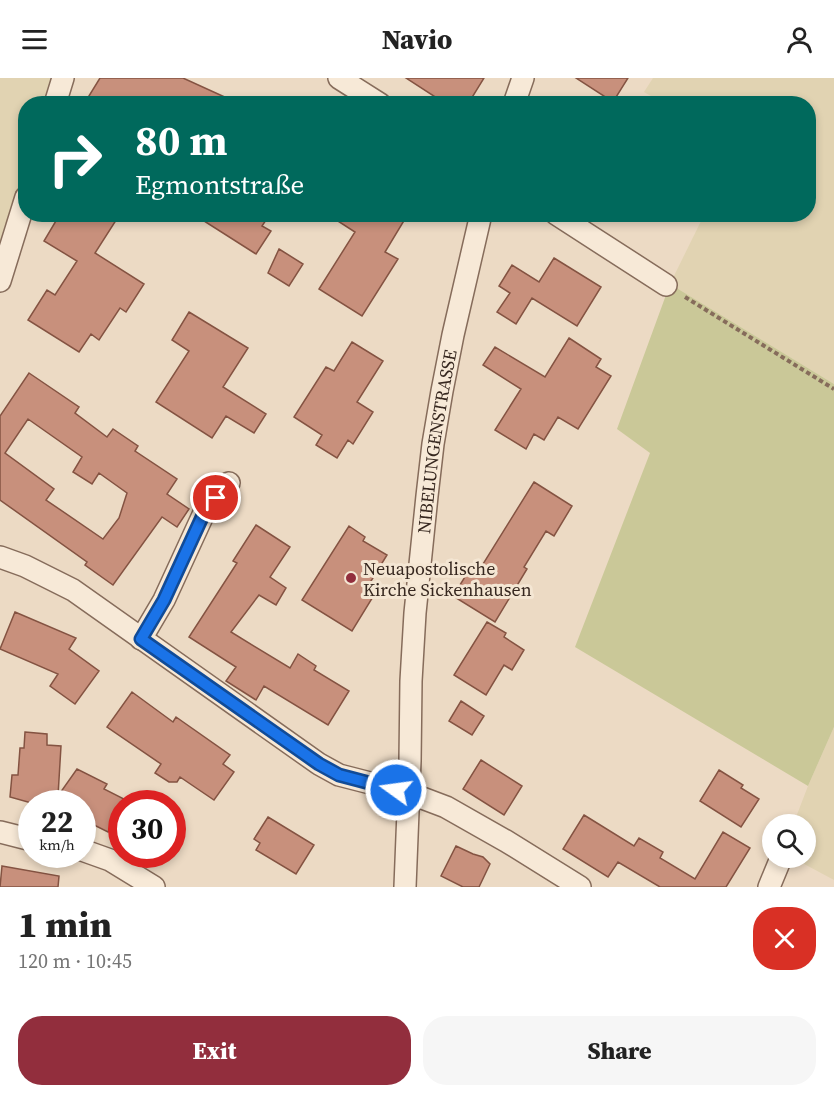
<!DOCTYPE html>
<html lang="en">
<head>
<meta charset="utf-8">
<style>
  :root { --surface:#fff; --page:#f6f6f6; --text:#222; --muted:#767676; --accent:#922e3d }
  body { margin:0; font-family:"Source Serif 4",serif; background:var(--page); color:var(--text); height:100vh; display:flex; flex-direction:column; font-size:22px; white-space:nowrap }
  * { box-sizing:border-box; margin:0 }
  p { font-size:20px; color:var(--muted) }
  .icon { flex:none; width:33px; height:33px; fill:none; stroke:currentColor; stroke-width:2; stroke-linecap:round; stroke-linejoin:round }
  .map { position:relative; height:809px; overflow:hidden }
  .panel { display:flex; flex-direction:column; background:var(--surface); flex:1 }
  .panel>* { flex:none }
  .top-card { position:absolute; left:18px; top:18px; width:798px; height:126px; border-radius:24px; box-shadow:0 3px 9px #0003; background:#00695c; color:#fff; overflow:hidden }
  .controls { position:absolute; left:762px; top:736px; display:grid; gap:12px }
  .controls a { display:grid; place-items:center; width:54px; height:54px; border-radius:50%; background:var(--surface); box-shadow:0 3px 9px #0003; font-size:30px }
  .speed { position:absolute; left:18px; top:712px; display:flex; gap:12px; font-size:30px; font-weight:700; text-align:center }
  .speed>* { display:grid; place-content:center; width:78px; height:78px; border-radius:50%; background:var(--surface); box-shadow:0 3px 9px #0003; line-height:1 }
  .speed small { font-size:15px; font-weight:400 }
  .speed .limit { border:9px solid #d22; background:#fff; color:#111 }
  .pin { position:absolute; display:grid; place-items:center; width:51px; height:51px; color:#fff; margin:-26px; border:3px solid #fff; border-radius:50%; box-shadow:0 2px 6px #0007 }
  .me { position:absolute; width:66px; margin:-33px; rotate:284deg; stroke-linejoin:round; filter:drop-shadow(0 0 4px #0008) }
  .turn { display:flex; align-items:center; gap:21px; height:126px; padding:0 18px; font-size:27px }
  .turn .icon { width:78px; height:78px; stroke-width:2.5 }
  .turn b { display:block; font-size:42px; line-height:51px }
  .round { display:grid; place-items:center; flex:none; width:63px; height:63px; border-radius:24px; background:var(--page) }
  .head { display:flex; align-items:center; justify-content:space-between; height:102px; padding:0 18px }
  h1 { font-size:36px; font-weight:800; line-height:45px }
  .action { display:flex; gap:12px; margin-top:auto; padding:12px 18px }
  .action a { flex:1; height:69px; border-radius:24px; background:var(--accent); color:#fff; font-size:24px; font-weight:800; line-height:69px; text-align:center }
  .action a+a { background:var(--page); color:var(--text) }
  header { display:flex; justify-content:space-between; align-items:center; height:78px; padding:0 18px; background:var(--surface); font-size:27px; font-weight:800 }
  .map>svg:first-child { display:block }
  .farmland { fill:#e1d3b2 }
  .green { fill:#cac898 }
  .building { fill:#c8907c; stroke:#845342; stroke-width:1.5; fill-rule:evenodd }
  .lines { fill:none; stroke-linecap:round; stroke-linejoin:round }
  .street-casing { stroke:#866c5b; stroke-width:24 }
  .path { stroke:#866c5b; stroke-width:4; stroke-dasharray:4.5 3; stroke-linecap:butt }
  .street { stroke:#f7e9d7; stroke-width:21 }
  .route-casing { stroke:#114b97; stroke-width:15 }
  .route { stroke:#1a73e8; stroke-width:10 }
  .poi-dot { fill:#922e3d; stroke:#f4e6d3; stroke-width:2 }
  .labels { text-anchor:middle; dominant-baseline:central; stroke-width:6; stroke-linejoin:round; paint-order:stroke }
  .street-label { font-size:18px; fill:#36271f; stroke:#f4e6d3 }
  .poi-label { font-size:18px; fill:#36271f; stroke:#f4e6d3; text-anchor:start }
</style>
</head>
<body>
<header><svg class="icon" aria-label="menu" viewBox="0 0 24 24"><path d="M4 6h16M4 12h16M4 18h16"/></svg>Navio<svg class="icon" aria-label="person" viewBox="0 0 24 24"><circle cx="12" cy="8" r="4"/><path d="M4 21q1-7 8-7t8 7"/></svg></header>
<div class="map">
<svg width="834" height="809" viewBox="0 0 834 809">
  <rect width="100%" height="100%" fill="#ecdac4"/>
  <path class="farmland" d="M0,0h54l-8,25 -20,1 -1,66 -25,84z
    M653,0h181v306l-164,-100 34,-69 104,-1v-110l-145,-1 -19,-11z
    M834,649v153l-41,-22h13v-33h-13l15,-39z"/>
  <path class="green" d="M670,206l164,100v343l-26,59 -233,-139 75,-194 -33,-24z"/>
  <path class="building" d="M100,0h83l57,26h-156z
    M406,0h78l-16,26h-22z
    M576,0h52l-15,24z
    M60,136h60l-25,39 49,31 -18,28 -6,-4 -21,32 -8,-6 -12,18 -51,-32 19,-30 8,5 22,-34 -33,-20z
    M193,136h77l-8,12 9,5 -15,23z
    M327,136h81l-23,38 13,7 -36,57 -43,-27 36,-57z
    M279,171l24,15 -14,22 -21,-13z
    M554,180l47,29 -24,39 -45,-28 -16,26 -19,-12 13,-19 -11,-7 13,-21 27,17z
    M189,234l59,36 -25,39 43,27 -12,19 -28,-17 -14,22 -56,-36 33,-51 -17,-11z
    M569,260l32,21 -5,8 15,9 -33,53 -20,-12 -14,23 -10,-6 -8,15 -31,-19 26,-41 -38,-24 12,-18 50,30z
    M352,264l31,19 -26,41 16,10 -20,32 -5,-4 -11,18 -21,-13 6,-10 -28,-18 32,-50 8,4z
    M29,295l50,34 -4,6 32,24 6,-8 25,17 -3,5 42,28 -10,15 22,15 -12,18 -15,-10 -49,68 -28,-20 2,-3 -87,-62v-84zM28,341l54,38 -9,15 19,12 7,-11 28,20 -8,25 -16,21 -57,-39 8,-11 -49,-36z
    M534,404l38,24 -18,30 -8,-5 -22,36 3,2 -32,53 -42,-26 15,-24 7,5z
    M256,447l34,22 -20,30 16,11 -10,17 -17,-10 -28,37 59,36 8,-14 18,12 -2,4 35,21 -21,34 -64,-39 -8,14 -30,-19 10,-14 -47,-30 48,-74 -4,-2z
    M349,448l16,11 -2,4 24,14 -16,26 8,6 -27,44 -50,-31z
    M15,534l61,26 -7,11 30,22 -24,33 -25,-18 8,-12 -58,-25z
    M487,544l19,11 -2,4 20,13 -12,20 -8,-5 -18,30 -32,-20z
    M132,614l41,30 3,-5 54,38 -7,9 11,8 -20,28 -34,-23 -3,5h-8l-14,-9 6,-9 -54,-37z
    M461,623l23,15 -12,19 -23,-14z
    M25,654l22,2v11l14,1 -3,50 19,-27 30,15 -3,5 20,10 -16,33 -26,-13v-15h-47l-25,-7 2,-22h6l2,-27h4z
    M481,682l41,26 -18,29 -41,-26z
    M719,692l24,15 -2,3 18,11 -18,28 -41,-26z
    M584,737l50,31 5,-8 24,14 -3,6 35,21 28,-47 27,16 -24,39h-66l-42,-25 -10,15 -45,-28z
    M268,739l46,28 -18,29 -40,-24 4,-7 -6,-4z
    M456,768l17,8 10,3 7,7 -11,23h-16l-22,-11z
    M2,788l57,10 -1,11h-58z"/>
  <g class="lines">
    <g class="street-casing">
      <g id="street">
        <path d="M339,0l41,26"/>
        <path d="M55,26l8,-26"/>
        <path d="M514,26l9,-26"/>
        <path d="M556,136l110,71"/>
        <path d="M0,203l26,-84"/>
        <path d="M0,479l25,9 48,24 246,174 20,11 70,18 37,14 60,34 74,46"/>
        <path d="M141,561l23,-39 40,-87 25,-30"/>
        <path d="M0,754l32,8"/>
        <path d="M82,772l28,10 44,27"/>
        <path id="s1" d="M405,809l5,-126 1,-80 4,-68 12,-117 6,-52 9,-53 11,-56 28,-121"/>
        <path d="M769,809l12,-29"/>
      </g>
    </g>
    <path class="path" d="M685,219l149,92"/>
    <use href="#street" class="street"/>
  </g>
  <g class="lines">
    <g class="route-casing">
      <path id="route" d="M216,420l-12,15 -40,87 -23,39 178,125 20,11 57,15"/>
    </g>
    <use href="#route" class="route"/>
  </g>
  <circle class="poi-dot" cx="351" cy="500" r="6"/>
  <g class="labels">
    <g class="street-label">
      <text stroke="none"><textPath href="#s1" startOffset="447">NIBELUNGENSTRASSE</textPath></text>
    </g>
    <g class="poi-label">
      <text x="363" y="490">Neuapostolische<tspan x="363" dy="21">Kirche Sickenhausen</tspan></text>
    </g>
  </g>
</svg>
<div class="controls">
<a><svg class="icon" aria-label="search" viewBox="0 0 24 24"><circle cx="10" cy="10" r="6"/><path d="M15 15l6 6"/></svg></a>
</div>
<div class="speed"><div>22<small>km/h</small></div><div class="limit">30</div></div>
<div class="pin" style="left:216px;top:420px;background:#d93025"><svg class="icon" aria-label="arrive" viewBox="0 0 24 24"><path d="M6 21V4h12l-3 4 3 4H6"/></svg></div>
<svg class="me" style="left:396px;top:712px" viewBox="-20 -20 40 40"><circle r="17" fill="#1a73e8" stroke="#fff" stroke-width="3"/><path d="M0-11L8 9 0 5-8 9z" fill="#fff"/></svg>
<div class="top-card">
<div class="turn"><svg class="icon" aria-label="right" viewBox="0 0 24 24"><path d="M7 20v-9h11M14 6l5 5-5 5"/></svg><div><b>80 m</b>Egmontstraße</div></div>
</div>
</div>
<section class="panel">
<div class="head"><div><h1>1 min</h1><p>120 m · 10:45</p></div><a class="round" style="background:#d93025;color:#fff"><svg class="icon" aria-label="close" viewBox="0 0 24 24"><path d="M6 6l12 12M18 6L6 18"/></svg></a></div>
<div class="action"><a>Exit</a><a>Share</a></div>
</section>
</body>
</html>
